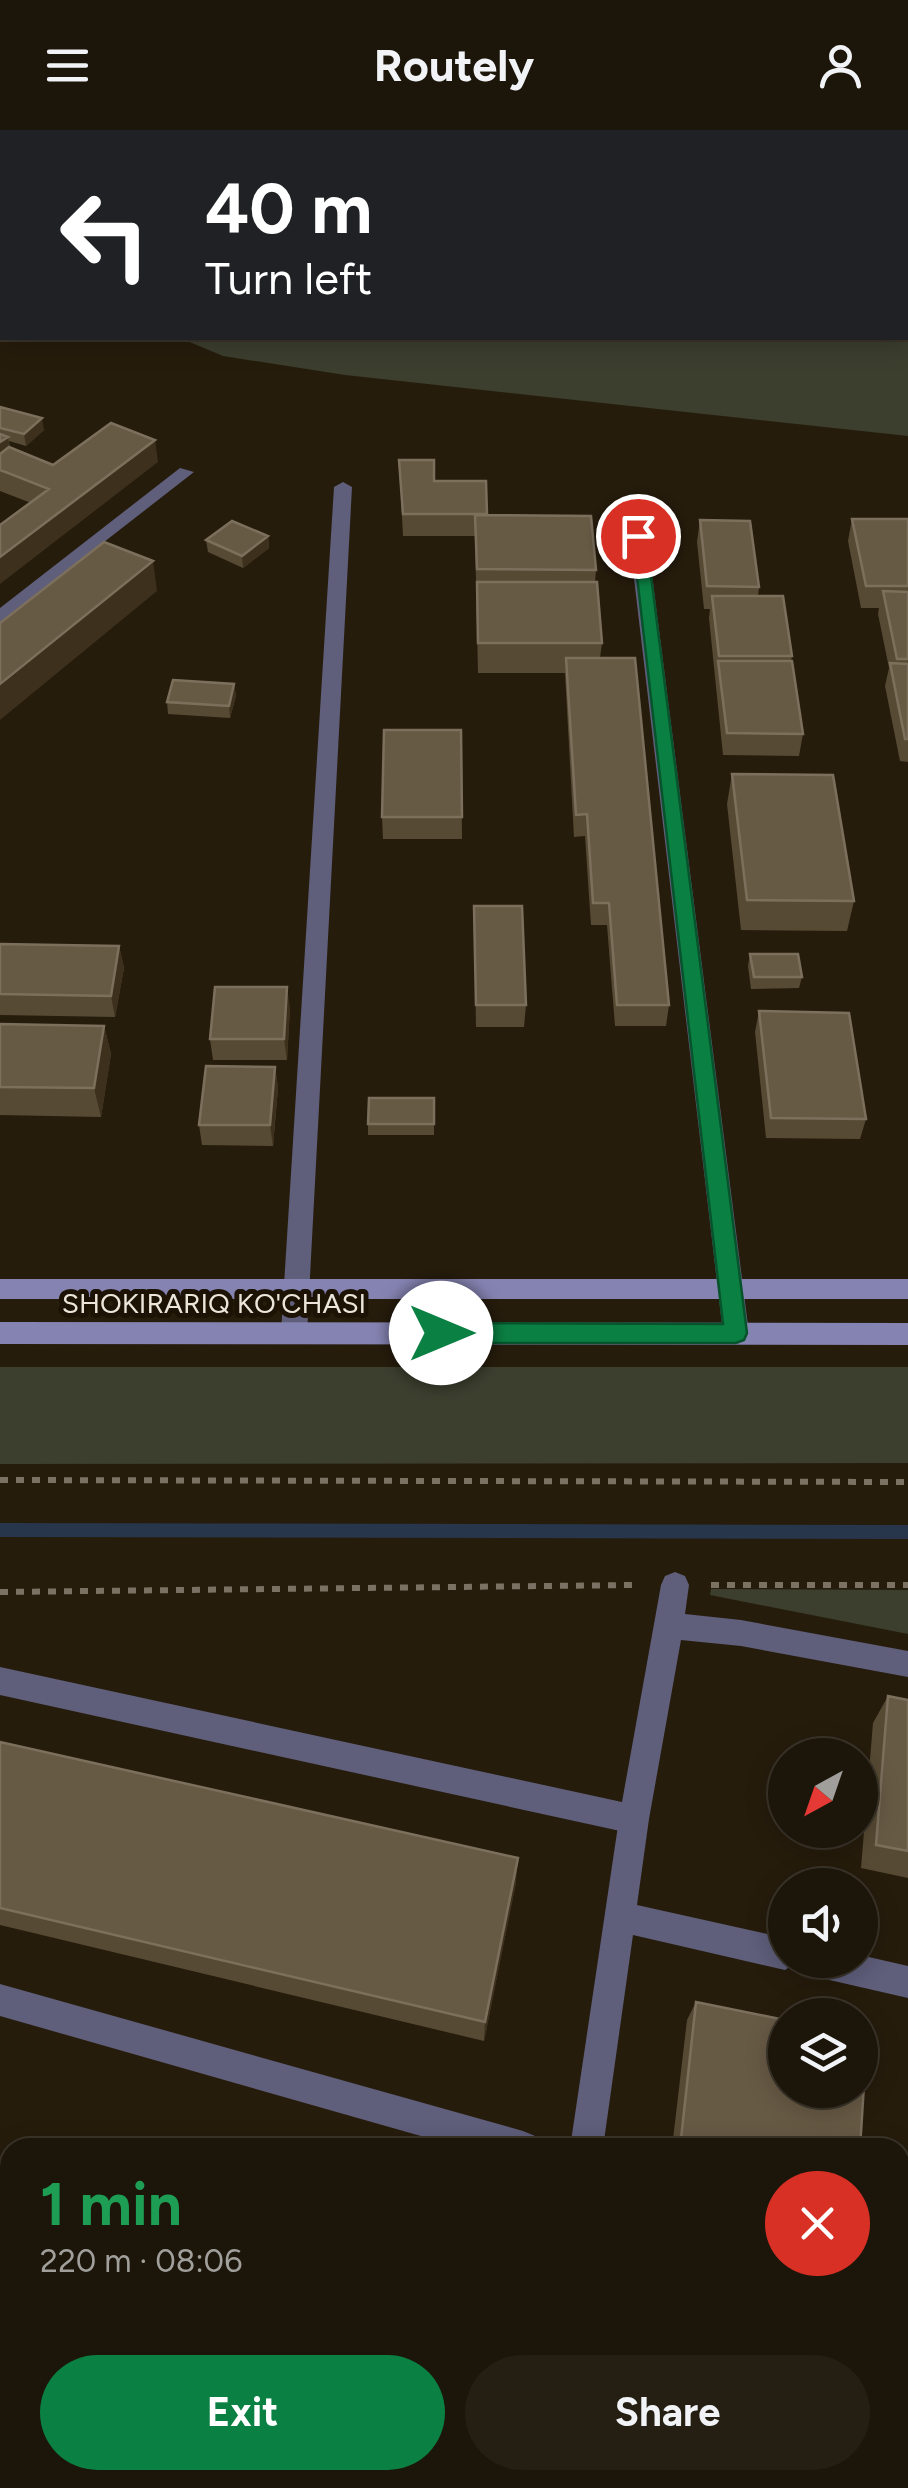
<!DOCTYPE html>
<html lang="en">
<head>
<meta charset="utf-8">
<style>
  :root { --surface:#1c1509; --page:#251e12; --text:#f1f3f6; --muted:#a09f9c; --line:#3a342a; --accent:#0b8043 }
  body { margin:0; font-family:Figtree,sans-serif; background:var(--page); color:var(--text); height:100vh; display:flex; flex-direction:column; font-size:38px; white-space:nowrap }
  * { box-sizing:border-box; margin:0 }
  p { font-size:32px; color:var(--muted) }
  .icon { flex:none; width:55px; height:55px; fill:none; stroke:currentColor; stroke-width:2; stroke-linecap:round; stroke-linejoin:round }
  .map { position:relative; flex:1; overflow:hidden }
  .sheet { position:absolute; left:0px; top:2008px; width:910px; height:352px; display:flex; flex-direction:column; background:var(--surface); border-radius:30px 30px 0 0; box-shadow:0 5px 25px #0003,0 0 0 2px var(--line) }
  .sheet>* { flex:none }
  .hud { position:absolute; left:0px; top:0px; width:910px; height:210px; box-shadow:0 5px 25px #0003,0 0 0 2px var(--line); background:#202124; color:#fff; overflow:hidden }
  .needle { width:65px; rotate:220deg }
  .controls { position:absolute; left:768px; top:1608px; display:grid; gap:20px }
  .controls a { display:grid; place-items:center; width:110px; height:110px; border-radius:50%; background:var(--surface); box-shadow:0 5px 25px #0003,0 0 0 2px var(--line); font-size:50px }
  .pin { position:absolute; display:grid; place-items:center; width:85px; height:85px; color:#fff; margin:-42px; border:5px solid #fff; border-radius:50%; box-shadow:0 2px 10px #0007 }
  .me { position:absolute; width:110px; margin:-55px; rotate:90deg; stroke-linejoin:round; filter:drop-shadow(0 0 8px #0008) }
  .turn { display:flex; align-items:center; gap:35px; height:210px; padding:0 40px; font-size:45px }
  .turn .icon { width:130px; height:130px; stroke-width:2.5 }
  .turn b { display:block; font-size:70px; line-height:85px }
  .round { display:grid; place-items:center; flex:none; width:105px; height:105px; border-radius:52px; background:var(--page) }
  .head { display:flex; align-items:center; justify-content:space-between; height:170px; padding:0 40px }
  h1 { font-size:60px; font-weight:700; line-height:75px; color:#1e9e55 }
  .action { display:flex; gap:20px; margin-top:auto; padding:20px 40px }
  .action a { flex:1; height:115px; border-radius:60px; background:var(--accent); color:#fff; font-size:40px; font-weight:700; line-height:115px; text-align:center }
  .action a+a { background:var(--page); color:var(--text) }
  header { display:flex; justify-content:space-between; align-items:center; height:130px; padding:0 40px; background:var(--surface); font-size:45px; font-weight:700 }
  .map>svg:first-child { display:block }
  .green { fill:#3c3e2e }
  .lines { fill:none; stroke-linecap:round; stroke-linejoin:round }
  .stream { fill:#27364b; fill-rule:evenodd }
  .path { stroke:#7b7264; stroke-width:6; stroke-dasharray:8 8; stroke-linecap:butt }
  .lane { fill:#5f5e7b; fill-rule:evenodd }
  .street { fill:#5f5e7b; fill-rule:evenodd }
  .secondary { fill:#8583b1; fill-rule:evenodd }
  .wall { fill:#574a34 }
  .shaded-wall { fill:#3d301c }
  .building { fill:#675a45; stroke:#7c705d; stroke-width:2.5 }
  .route { fill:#0b8043; stroke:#07532c; stroke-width:2.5 }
  .labels { text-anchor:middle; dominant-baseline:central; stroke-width:10; stroke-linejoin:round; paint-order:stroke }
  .street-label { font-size:28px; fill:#ebe5da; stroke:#1c1304 }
</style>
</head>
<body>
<header><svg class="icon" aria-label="menu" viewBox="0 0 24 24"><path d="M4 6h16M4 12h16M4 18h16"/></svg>Routely<svg class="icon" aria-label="person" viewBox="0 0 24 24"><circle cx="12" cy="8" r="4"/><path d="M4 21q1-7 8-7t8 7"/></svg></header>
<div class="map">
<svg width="908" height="2358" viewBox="0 0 908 2358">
  <rect width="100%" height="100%" fill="#261c0c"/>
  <path class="green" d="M54,0h854v306l-563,-61 -122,-19 -43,-18h728v-206z
    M0,1237h908v96l-908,1z
    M711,1459l197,1v44l-198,-39z"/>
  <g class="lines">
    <path class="stream" d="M10,0h8v2h-8z
      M2,154v7l-2,1v-7z
      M0,1393l908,2v14l-908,-2z"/>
    <path class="path" d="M0,1350l908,2
      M711,1455h197
      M0,1462l634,-7"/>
    <path class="lane" d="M634,1674l11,5 4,10 -12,86 148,33v22h75v-5l48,11v32l-96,-22 -11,-5 -4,-9 -12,8 -152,-35 -30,213h-33l49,-329 4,-10z
      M0,1854l523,147 12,5 4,12h-76l-463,-132z
      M0,2285l10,3v36l-10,-3z
      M146,2350h61l3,8h-61z
      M521,2350h36l-1,8h-36z"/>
    <path class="street" d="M2,129v11l-2,1v-11z
      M180,338l14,4 -194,151v-15z
      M343,352l9,5 -45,846 -4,7 -9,4 -9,-4 -4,-7 53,-846z
      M638,401l9,5 102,797 -4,7 -9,4 -9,-4 -4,-7 -94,-797z
      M675,1442l10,4 4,9 -4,29 56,6 167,31v26l-167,-31 -60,-6 -32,179 -4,10 -11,5 -634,-139v-28l622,135 39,-217 4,-9z"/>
    <path class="secondary" d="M0,1149h908v20h-908z
      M0,1192l908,1v22l-908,-1z"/>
  </g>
  <path class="wall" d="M0,277l44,23 -18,16 -17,-5 1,7 43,17 105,-3 -127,41 -31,-12z
    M399,330l35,21h52l1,34 109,55 -1,12 7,61 -2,15 69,347 -3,21h-51l-8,-101h-16l-6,-89 -11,1 -9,-164h-87l-3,-137h-72z
    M852,389h56v243l-8,-1 -15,-75 4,-18 -11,-54 1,-6h-18l-13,-67z
    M700,390l59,67 -1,9 34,60 -1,5 12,73 -4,22 -76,-1 -14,-137 1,-9h-6l-7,-67z
    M268,406l1,12 -26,20 -35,-16 -2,-12z
    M234,554l2,12 -6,22 -62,-4 -1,-12z
    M461,600l1,109h-79l-1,-22z
    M732,644l122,127 -7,30 -106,-1 -14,-126z
    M474,776l52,99 -2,22h-48z
    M0,814l119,2 5,22 -9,49 -115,-2z
    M750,824l52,23 -3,11 -48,1 -3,-23z
    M290,878l-3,52h-74l-3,-21z
    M759,881l107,108 -6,20 -94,-1 -11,-106z
    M0,894l104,2 7,28 -10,63 -101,-2z
    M275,937l3,21 -5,58 -71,-1 -3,-20z
    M434,968v37h-66v-11z
    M888,1566l20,4v178l-47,-10 12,-145z
    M0,1612l516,140 -32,159 -484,-116z
    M696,1872l164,146h-188l15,-128z
    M634,2350h206l-1,8h-206z"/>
  <path class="shaded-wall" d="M42,288l2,12 -18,16 -2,-12z
    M8,307l2,12 -10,7v-14z
    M155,310l3,22 -158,122v-27z
    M268,406l1,12 -26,20 -1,-12z
    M153,431l4,30 -157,129v-36z
    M234,554l2,12 -6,22 -1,-12z
    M119,816l5,22 -9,49 -4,-21z
    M287,857l3,21 -3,52 -3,-21z
    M104,896l7,28 -10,63 -7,-29z
    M275,937l3,21 -5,58 -3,-21z
    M518,1728l-2,24 -32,159 1,-19z"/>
  <path class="building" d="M0,277l42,11 -18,16 -24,-6z
    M111,293l44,17 -155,117v-32l49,-36 -49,-19v-16l9,-7 44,18z
    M0,304l8,3 -8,5z
    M399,330h35v21h52l1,33h-84z
    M475,385l116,1 5,54 -119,-1z
    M852,389h56v67h-42z
    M700,390l50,1 9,66 -52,-1z
    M232,391l36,15 -26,20 -36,-16z
    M104,412l49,19 -153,123v-61z
    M477,452h120l5,61h-124z
    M883,461l25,1v67h-11z
    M712,466h71l9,60h-73z
    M566,528h69l34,347h-52l-8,-102h-16l-6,-89 -11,1z
    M718,531h74l11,73 -76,-1z
    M890,533l18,1v75h-3z
    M173,550l61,4 -5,22 -62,-4z
    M384,600h77l1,87h-80z
    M732,644l101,1 21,126 -107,-1z
    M474,776h48l4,99h-50z
    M0,814l119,2 -8,50 -111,-2z
    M750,824h48l4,23h-48z
    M215,857h72l-3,52h-74z
    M759,881l90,2 17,106 -95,-1z
    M0,894l104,2 -10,62 -94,-1z
    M206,936l69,1 -5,58h-71z
    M369,968h65v26h-66z
    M888,1566l20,4v151l-32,-6z
    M0,1612l518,116 -33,164 -485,-114z
    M696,1872l89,18v70h75v-55l7,2 -7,111h-180z
    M642,2350h198l-1,8h-198z"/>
  <path class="route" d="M632,403l14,3 101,797 -3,7 -8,3h-295l-8,-3 -3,-7 3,-7 8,-3 282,1z"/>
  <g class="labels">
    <g class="street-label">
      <text x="214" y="1173">SHOKIRARIQ KO'CHASI</text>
    </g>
  </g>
</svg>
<div class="controls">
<a><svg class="needle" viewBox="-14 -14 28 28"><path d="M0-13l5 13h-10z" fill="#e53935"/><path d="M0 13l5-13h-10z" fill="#a09f9c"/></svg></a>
<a><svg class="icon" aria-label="sound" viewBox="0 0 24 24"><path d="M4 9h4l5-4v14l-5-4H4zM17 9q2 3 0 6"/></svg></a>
<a><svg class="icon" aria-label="layers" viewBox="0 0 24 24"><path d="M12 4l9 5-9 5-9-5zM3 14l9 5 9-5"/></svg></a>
</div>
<div class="pin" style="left:638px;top:406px;background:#d93025"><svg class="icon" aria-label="arrive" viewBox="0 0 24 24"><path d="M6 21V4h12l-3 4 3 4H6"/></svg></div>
<svg class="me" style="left:441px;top:1203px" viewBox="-20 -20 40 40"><circle r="19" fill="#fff"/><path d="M0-13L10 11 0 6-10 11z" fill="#0b8043"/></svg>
<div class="hud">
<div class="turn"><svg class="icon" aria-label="left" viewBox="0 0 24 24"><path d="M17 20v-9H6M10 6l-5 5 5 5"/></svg><div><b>40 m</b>Turn left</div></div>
</div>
<section class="sheet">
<div class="head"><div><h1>1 min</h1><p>220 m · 08:06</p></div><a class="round" style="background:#d93025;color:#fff"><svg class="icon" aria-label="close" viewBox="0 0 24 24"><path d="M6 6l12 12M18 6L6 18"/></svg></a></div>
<div class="action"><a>Exit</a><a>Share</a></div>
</section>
</div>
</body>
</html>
